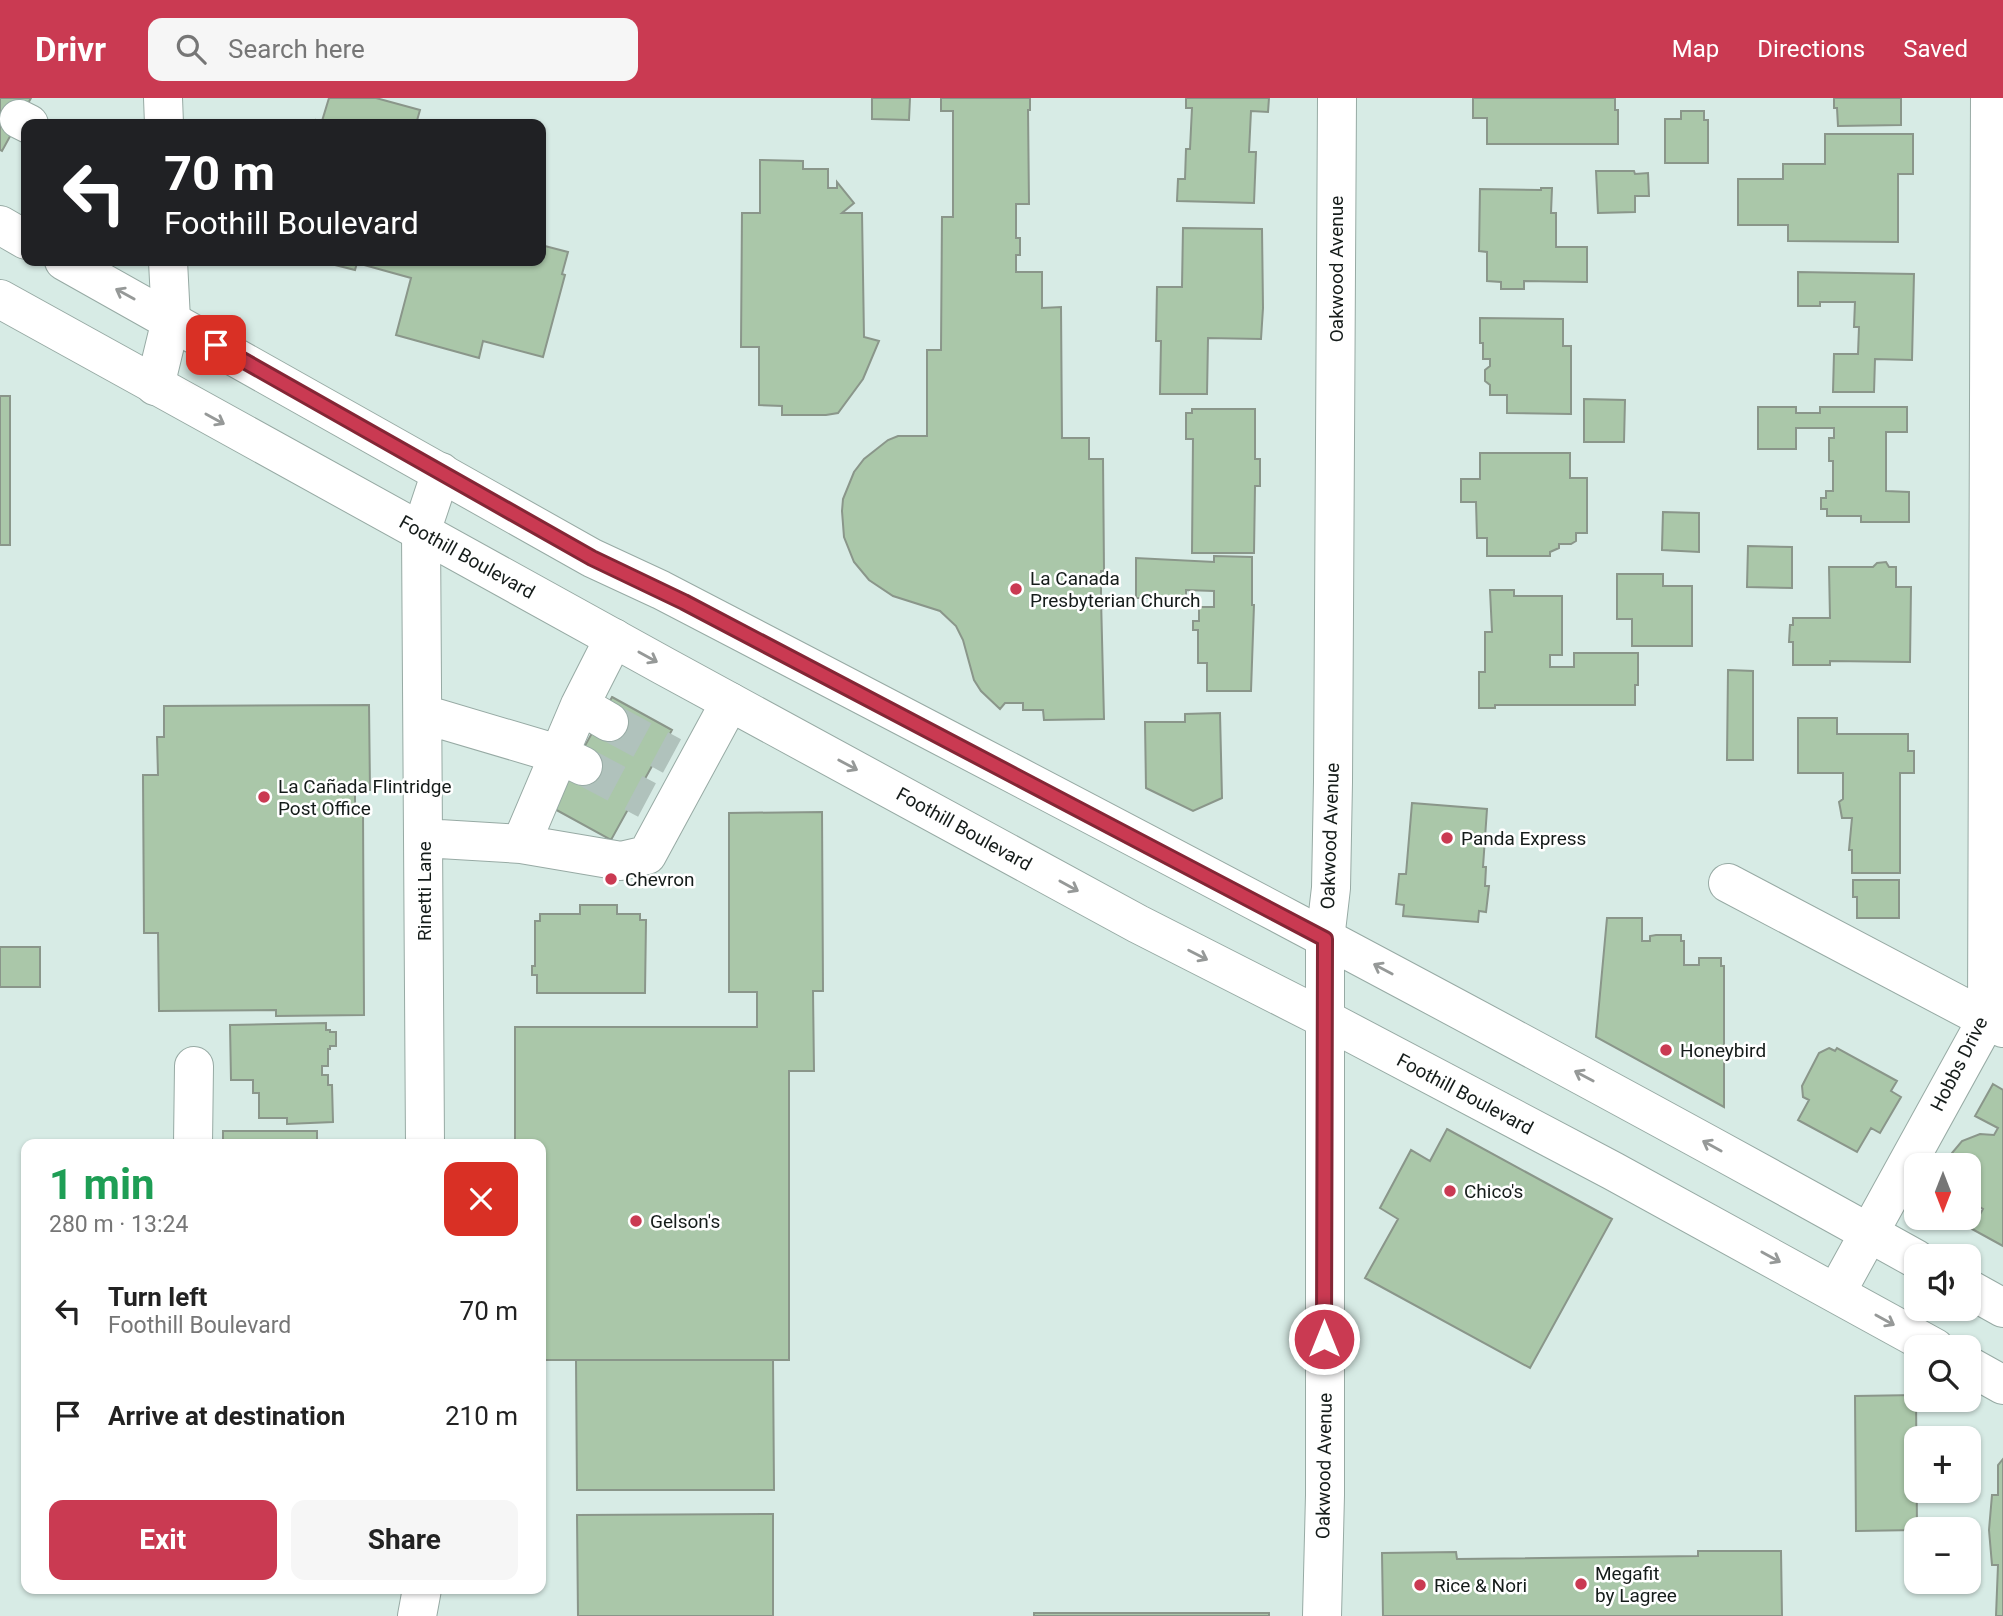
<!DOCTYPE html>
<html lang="en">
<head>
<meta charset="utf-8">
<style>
  :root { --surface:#fff; --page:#f6f6f6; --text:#222; --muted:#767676; --accent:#ca3a52 }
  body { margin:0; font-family:Roboto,sans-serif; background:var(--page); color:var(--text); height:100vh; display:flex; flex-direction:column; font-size:26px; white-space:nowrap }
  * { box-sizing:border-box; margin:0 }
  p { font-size:23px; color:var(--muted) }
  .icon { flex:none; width:38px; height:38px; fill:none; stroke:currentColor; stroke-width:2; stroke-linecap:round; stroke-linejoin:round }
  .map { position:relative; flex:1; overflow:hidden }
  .side { position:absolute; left:21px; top:1041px; width:525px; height:455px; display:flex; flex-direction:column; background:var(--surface); border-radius:14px; box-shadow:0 2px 5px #0004 }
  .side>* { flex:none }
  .top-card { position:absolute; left:21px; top:21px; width:525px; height:147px; border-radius:14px; box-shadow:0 2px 5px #0004; background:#202124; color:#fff; overflow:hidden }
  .needle { width:46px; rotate:180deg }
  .tools { position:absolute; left:1904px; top:1055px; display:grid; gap:14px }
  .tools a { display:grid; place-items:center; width:77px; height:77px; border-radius:14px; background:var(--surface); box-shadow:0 2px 5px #0004; font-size:35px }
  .pin { position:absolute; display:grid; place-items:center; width:60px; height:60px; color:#fff; margin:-30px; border-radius:14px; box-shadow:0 4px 10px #0006 }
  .me { position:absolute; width:77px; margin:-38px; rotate:0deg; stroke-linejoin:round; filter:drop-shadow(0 0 5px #0008) }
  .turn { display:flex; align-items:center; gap:24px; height:147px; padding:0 28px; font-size:32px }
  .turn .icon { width:91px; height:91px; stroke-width:2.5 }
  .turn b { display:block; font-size:49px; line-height:60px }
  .round { display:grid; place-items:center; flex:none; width:74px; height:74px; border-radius:14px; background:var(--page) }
  .head { display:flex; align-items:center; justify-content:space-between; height:119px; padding:0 28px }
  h1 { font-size:42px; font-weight:700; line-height:52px; color:#1e9e55 }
  .button { display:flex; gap:14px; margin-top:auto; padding:14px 28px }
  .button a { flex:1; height:80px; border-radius:14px; background:var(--accent); color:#fff; font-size:28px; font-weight:700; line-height:80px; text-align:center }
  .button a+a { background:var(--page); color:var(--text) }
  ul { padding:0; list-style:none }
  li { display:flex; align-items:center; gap:21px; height:105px; padding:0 28px }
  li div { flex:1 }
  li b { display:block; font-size:26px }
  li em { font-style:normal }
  header { display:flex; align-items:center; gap:42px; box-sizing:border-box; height:98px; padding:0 35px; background:var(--accent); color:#fff }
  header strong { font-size:33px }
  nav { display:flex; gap:38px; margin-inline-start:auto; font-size:24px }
  .search { width:490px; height:63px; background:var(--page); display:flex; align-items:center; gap:18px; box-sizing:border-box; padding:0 24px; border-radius:14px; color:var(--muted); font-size:26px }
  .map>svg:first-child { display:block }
  .building { fill:#aac7a9; stroke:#8a968a; stroke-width:2 }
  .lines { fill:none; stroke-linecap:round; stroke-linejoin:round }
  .minor-tunnel { stroke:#b0c2bc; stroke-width:38; stroke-dasharray:38 19; stroke-linecap:butt }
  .minor-casing { stroke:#97aaa4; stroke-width:40 }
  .major-casing { stroke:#97aaa4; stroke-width:40 }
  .minor { stroke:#fff; stroke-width:38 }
  .major { stroke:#fff; stroke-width:38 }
  .oneway { stroke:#969998 }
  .route-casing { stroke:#832635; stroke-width:18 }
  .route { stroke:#ca3a52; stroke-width:12 }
  .poi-dot { fill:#ca3a52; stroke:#fff; stroke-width:2.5 }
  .labels { text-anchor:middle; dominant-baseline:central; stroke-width:5; stroke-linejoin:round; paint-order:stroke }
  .street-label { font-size:19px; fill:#151c1a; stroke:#fff }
  .poi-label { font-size:19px; fill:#151c1a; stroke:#fff; text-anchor:start }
</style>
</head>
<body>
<header>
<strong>Drivr</strong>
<div class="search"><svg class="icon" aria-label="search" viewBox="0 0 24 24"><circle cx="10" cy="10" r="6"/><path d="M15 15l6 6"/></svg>Search here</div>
<nav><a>Map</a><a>Directions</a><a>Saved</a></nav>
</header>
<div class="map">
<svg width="2003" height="1518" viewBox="0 0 2003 1518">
  <rect width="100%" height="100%" fill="#d7ebe5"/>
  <path class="building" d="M0,0h31l-29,53 -2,-1z
    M329,0h47l44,12 -4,14h-101l1,-4 6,1z
    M872,0h38l-1,22 -37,-1z
    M941,0h89v12h-2l1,94h-13v34h4v17h-4v17h26v36l19,-1 1,131h27v21h14l1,112h-3v27l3,121 -60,1 -1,-10h-20v-7h-18l-5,6 -19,-18 -7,-11 -11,-40 -7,-14 -16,-15 -47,-15 -24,-16 -15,-18 -10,-25 -2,-26 1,-12 11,-27 10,-13 24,-19 10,-4h29v-86h14l1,-133h11v-106h-12z
    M1186,0h83l-1,14 -17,-1 -2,41h7l-2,51 -77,-2 1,-22h7l1,-30h4l2,-41h-6z
    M1473,0h142v12h3v34h-131v-26h-14z
    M1834,0h67v27l-63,1 -1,-18h-3z
    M1681,13h23v9h4v43h-43v-44h16z
    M1825,36h88v40h-15v68l-110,-1v-16h-50v-46h45v-15h42z
    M760,62l43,1v8h25v19h9v-6l17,21 -12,10h20l2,124 15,4 -16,38 -25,34 -12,2h-44v-9l-23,-1v-58h-18l1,-134h18z
    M1596,73h38l1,3 13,-1 1,23h-14v16l-37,1z
    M1541,90h11l-1,25h5v34h31v35l-63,-1v8h-23v-7l-14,-1v-29l-8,-1 1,-62 61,1z
    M1183,130l79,1 1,79 -2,31 -53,-1 -1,56h-47l1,-53h-5l1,-54h25z
    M541,147l27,7 -6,22 3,1 -22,82 -60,-16 -4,17 -83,-23 15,-57 -54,-15 -2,7 -36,-9h222z
    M1798,174l116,2 -2,86 -37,-1 -1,33h-41l1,-38h24l1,-27h-5l1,-25h-35v4h-22z
    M1480,220l83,1v27h8v68l-64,-1v-18h-17v-10l-5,-4v-11l5,-4v-7h-7v-16h-3z
    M0,298h10v149h-10z
    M1584,301l41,1 -1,42h-40z
    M1758,309h38v6h24v-6h87v25h-21v59l23,1v30h-48v-6h-34v-7h-6v-11h5v-7h7v-30h-4v-23h5v-10h-38v21h-38z
    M1192,311h63v50h5v27h-5l-1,67h-62l1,-114h-7v-26h6z
    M1480,355h90v25h17v55h-11v8l-5,3h-12v4l-9,4v4h-63v-18h-10l-1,-36h-15v-23h19z
    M1663,414l36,1v39l-37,-2z
    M1748,448l44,1v41l-45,-1z
    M1214,458l38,1v48h2l-3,86h-44v-28h-9v-33h-5v-9h6v-14h15v-16l-28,-1v8h-50v-40l78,4z
    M1886,464l3,5h7v20h15l-1,75 -80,-1v4h-37v-23h-4l1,-17h3v-7h37l-1,-51h44l4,-4z
    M1617,476h46v12h29v60h-60v-27h-15z
    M1490,492h24v6h48v59h-12v12h24v-14h64v32h-3v20h-140v3h-16v-36h6v-40h7z
    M1728,572l25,1v89h-26z
    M612,599l60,33 -61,110 -60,-33z
    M369,607l1,85h-15v20h8l1,205 -88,1v-6l-117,1 -1,-78h-14l-1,-158h15l-1,-38h7v-31z
    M1220,615l2,85 -29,13 -47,-23 -1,-66h40v-8z
    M1798,620h39v16h71v17h6v22h-14v100h-48v-23h-3l3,-32h-10l-2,-11 -1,-5 4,-3v-26h-45z
    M1412,705l75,6 -4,58h3l-1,19h4l-3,26 -7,-1 -1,11 -75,-6 1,-11 -8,-1 3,-30h7z
    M822,714l1,179h-10l1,80h-25v289h-248v-216h-26v-117h242v-35h-28v-179z
    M1853,782h46v38h-42v-21h-4z
    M580,807h37v9h23v6h6l-1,73h-108v-18h-5v-9h3v-45h5v-7h40z
    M1607,820h35v23h8v-5l6,-1h25v6h3v24h15v-7h22v8h3v141l-128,-70z
    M0,849h40v40h-40z
    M326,925v7h4v2h6v14h-6v3h-2v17h-6v9h6v10h4l1,37 -46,2v-6h-28v-25h-6v-13h-22l-1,-55z
    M1829,950l6,3 2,-3 60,33 -6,10 10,6 -21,36 -9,-5 -14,24 -59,-32 11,-20 -6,-3 -1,-11 17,-33z
    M1993,986l10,6v156l-31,-17 11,-20 -14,-8v-35h-22l5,-13 10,-12 18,-7 14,1 4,-7 -23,-12z
    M1447,1031l165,90 -82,149 -165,-90 33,-59 -18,-11 31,-58 19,11z
    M223,1033h94v13h-94z
    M576,1262h197l1,130h-197z
    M1916,1297l1,135 -61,1 -1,-135z
    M2003,1361v157h-7l2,-51h-6l-3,-35 3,-35h6v-30z
    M773,1416v102h-195l-1,-101z
    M1698,1453h83l1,65h-399l-1,-63 74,-1 1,7 241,-3z
    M1034,1515h235v3h-235z"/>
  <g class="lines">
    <path class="minor-tunnel" d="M609,624l63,34
      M583,668l64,34"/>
    <g class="minor-casing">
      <path id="minor" d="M163,0l1,26
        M19,21l10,5
        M155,288l16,-66 -3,-59
        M580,607l29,17
        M423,616l135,40 25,12
        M423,740l98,6 100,17 26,-6 83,-153
        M521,746l59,-139 34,-67
        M1728,785l275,145
        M193,1046l1,-78
        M425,1046l-4,-612 20,-60
        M1836,1195l151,-274 3,-921
        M417,1518l5,-27
        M1322,1518l3,-121v-556l6,-51 2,-106 4,-684"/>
    </g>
    <g class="major-casing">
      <path id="major" d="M0,127l26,15
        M64,163l528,297 69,32c421,219 841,438 1255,669
        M0,201l664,367 474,258 187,95 288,152 322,177
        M1969,1191l34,19
        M1969,1268l34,19"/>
    </g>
    <use href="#minor" class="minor"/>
    <use href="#major" class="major"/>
  </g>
  <defs><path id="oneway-shaft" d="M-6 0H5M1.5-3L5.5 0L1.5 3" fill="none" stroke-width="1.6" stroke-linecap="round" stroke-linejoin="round" transform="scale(1.75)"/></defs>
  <g class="oneway">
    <use href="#oneway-shaft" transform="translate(125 196) rotate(-151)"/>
    <use href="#oneway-shaft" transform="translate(215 321) rotate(29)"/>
    <use href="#oneway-shaft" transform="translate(648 559) rotate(29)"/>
    <use href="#oneway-shaft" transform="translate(848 667) rotate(28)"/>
    <use href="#oneway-shaft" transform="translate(1069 788) rotate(29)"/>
    <use href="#oneway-shaft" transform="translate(1198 857) rotate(27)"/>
    <use href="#oneway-shaft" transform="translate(1383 871) rotate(-152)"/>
    <use href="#oneway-shaft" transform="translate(1584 978) rotate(-152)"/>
    <use href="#oneway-shaft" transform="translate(1712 1048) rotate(-151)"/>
    <use href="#oneway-shaft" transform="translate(1771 1159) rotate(29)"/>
    <use href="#oneway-shaft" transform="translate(1885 1222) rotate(29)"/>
  </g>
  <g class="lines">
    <g class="route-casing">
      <path id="route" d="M216,247l376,213 92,44 641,337 -1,400"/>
    </g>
    <use href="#route" class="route"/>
  </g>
  <g class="poi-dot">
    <circle cx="1016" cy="491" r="7"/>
    <circle cx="264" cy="699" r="7"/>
    <circle cx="1447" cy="740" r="7"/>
    <circle cx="611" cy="781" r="7"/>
    <circle cx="1666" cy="952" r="7"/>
    <circle cx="1450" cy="1093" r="7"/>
    <circle cx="636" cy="1123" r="7"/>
    <circle cx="1581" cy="1486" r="7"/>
    <circle cx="1420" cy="1487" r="7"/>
  </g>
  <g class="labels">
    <g class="street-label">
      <text transform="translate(1336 171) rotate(-90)">Oakwood Avenue</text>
      <text transform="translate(467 459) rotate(29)">Foothill Boulevard</text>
      <text transform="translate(964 731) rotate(29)">Foothill Boulevard</text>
      <text transform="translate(1330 738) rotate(-88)">Oakwood Avenue</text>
      <text transform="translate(424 793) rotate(-90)">Rinetti Lane</text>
      <text transform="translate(1959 966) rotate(-63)">Hobbs Drive</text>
      <text transform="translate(1465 996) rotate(28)">Foothill Boulevard</text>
      <text transform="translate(1324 1368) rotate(-89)">Oakwood Avenue</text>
    </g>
    <g class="poi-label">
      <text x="1030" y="480">La Canada<tspan x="1030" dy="22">Presbyterian Church</tspan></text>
      <text x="278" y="688">La Cañada Flintridge<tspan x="278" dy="22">Post Office</tspan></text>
      <text x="1461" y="740">Panda Express</text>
      <text x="625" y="781">Chevron</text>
      <text x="1680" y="952">Honeybird</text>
      <text x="1464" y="1093">Chico's</text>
      <text x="650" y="1123">Gelson's</text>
      <text x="1595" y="1475">Megafit<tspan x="1595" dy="22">by Lagree</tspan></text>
      <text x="1434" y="1487">Rice &amp; Nori</text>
    </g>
  </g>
</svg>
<div class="tools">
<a><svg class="needle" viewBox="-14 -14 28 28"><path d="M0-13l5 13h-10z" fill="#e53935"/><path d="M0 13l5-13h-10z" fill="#767676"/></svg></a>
<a><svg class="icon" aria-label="sound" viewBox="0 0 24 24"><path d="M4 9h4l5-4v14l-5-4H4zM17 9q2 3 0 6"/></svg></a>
<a><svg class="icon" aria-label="search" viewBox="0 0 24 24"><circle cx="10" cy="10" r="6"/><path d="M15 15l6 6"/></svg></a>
<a>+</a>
<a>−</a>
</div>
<div class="pin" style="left:216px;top:247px;background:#d93025"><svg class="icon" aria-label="arrive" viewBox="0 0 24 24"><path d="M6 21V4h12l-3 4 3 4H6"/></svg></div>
<svg class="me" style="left:1324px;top:1241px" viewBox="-20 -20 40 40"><circle r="17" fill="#ca3a52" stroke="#fff" stroke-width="3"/><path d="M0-11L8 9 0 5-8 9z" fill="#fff"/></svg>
<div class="top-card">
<div class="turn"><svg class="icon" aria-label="left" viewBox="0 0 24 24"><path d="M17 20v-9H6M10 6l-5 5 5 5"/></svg><div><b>70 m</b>Foothill Boulevard</div></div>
</div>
<section class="side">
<div class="head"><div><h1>1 min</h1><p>280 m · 13:24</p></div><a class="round" style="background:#d93025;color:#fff"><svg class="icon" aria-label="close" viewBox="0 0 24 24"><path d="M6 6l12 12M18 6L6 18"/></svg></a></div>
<ul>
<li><svg class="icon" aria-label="left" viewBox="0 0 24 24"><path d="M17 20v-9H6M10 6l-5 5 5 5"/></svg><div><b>Turn left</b><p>Foothill Boulevard</p></div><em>70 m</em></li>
<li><svg class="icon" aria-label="arrive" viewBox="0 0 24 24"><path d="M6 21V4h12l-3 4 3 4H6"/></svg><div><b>Arrive at destination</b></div><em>210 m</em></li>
</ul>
<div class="button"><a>Exit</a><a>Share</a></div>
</section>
</div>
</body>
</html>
